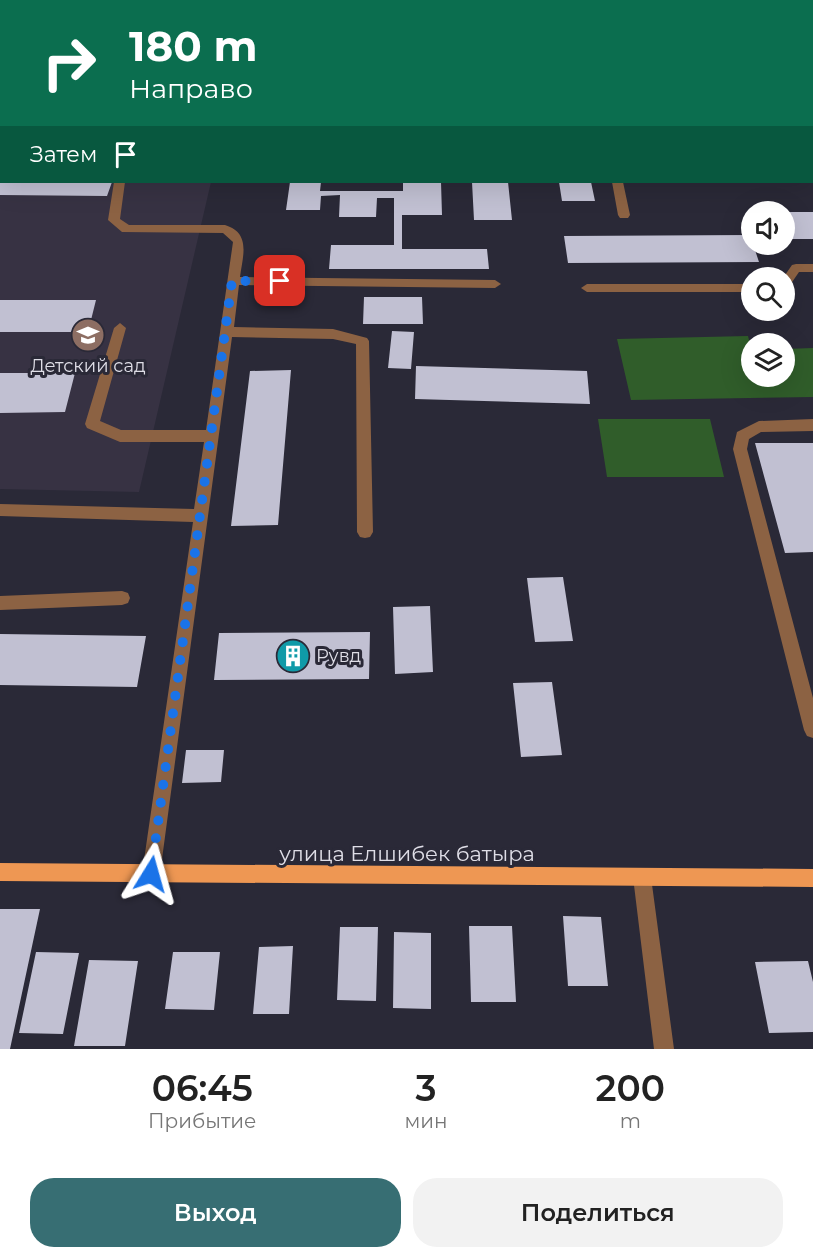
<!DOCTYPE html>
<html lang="ru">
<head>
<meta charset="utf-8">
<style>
  :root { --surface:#fff; --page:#f2f2f2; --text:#222; --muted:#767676; --accent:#376e73 }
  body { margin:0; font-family:Montserrat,sans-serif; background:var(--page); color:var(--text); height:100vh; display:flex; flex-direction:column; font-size:22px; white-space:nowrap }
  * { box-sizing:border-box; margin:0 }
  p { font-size:20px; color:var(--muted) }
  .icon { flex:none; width:33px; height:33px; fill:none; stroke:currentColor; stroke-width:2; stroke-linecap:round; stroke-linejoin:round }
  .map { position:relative; height:1049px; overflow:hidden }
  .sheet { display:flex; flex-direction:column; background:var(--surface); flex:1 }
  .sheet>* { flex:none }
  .banner { position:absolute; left:0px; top:0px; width:813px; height:183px; box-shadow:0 6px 24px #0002; background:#0b6e4f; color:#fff; overflow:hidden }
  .controls { position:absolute; left:741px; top:201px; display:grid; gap:12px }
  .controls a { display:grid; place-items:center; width:54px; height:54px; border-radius:50%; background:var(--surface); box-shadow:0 6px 24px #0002; font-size:30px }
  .pin { position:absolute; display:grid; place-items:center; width:51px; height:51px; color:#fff; margin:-26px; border-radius:12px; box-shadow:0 3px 9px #0006 }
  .me { position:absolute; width:66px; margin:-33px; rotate:8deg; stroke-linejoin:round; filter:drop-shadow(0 0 4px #0008) }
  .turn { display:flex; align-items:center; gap:21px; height:126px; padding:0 30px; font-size:27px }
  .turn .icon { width:78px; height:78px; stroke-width:2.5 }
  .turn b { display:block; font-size:42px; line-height:51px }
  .then { display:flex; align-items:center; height:57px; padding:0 30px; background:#0003; gap:12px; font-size:22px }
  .eta { display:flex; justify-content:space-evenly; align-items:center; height:102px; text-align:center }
  .eta b { font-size:36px; font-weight:600; line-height:42px }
  .cta { display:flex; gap:12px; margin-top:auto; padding:12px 30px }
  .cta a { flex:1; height:69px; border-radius:24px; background:var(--accent); color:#fff; font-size:24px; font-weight:600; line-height:69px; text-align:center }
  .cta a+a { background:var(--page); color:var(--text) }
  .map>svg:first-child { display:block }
  .education { fill:#373243 }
  .green { fill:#305d2a }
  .building { fill:#c1c0d2 }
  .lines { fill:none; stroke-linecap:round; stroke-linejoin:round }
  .minor { fill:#8c6243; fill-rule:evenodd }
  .major { fill:#ee9753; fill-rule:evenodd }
  .route { stroke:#1a73e8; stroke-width:10; stroke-dasharray:0 18 }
  .labels { text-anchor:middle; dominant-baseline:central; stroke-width:6; stroke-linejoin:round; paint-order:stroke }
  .poi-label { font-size:18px; fill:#dfdee7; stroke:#2a2937 }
  .near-street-label { font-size:21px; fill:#dfdee7; stroke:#2a2937 }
</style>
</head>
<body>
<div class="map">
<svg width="813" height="1049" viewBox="0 0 813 1049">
  <rect width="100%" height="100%" fill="#2a2937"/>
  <path class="education" d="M0,69l2,113h209l-72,310 -139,-3z"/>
  <path class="green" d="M748,336l3,12 1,28h32l1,-27 28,-1v49l-182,3 -14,-61z
    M598,419h112l14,58h-117z"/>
  <path class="building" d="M0,182h112l-5,14 -107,-1z
    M290,182h31l-1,9h83v-9h38l1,33h-40v34h85l2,20h-160l2,-24h63v-47h-17l-1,19h-37l1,-22 -19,1 -1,14h-34z
    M472,182h36l4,38h-38z
    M559,182h32l4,19h-33z
    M784,212h29v27h-29z
    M750,235l9,27 -191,1 -4,-27z
    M364,297h58l1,27h-60z
    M0,300h96l-8,32h-88z
    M392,331l22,1 -3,37 -23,-1z
    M416,366l171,5 3,33 -175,-5z
    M291,370l-13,155 -47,1 19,-155z
    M0,373h75l-10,39 -65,1z
    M755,443h58v109l-28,1z
    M563,577l10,64 -38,1 -8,-64z
    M430,606l3,66 -38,2 -2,-67z
    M370,632l-1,47 -155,1 5,-47z
    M0,634l146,2 -9,51 -137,-2z
    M552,682l10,73 -41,2 -8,-74z
    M186,750h38l-3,32 -39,1z
    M0,909h40l-30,140h-10z
    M563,916l38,1 7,69h-40z
    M469,926h43l4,76h-45z
    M340,927h38l-2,74 -39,-1z
    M394,932l37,1v76l-38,-1z
    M293,946l-4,68h-36l6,-67z
    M36,952l43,1 -16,81 -44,-1z
    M173,952h47l-6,58 -49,-1z
    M89,960l49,1 -13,85h-51z
    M808,961l5,21v50l-44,1 -14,-71z"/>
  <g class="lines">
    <path class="minor" d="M31,0h10v2h-10z
      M132,0h10l1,2h-10z
      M462,0h10l-11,2z
      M518,0h10v2h-9z
      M696,0h10l-10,2z
      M776,0h10v2h-9z
      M812,64h1v6h-1z
      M812,115h1v7h-1z
      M114,182h11l-5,37 9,6h96c26,8 18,30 15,52l255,3 6,4 -6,4 -256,-3 -5,42 99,2 34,9 2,3 4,191 -3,5 -5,1 -5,-1 -3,-5 -1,-188 -23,-5 -101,-2 -72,537 -2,7 -7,2 -7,-2 -2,-7 51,-352 -193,-6v-12l194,5 10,-67h-84l-33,-14 -2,-4 29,-96 6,-5 6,5 -26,93 21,9h85l27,-188 -10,-9 -101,-1 -14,-12z
      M612,182h11l7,33 -2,3h-8l-2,-3z
      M796,264h17v8h-14l-11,16 -4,1 -1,-11 9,-13z
      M587,284h165v8h-165l-6,-4z
      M813,419v12l-52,1 -12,7 -2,10 66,249v40l-6,-2 -3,-6 -71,-281 4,-17 22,-11z
      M122,591l6,2 2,5 -2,5 -6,2 -122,5v-14z
      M642,868l7,2 2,7 23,172h-20l-21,-172 2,-7z"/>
    <path class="major" d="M0,863l813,6v18l-813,-6z"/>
  </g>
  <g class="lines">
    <path class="route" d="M151,874l81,-593h48"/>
  </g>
  <defs>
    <g id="school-disc" transform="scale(1.725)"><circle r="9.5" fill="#8d6e63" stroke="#2a2937"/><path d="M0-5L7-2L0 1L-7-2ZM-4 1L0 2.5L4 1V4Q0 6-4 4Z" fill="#fff"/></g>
    <g id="building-disc" transform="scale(1.725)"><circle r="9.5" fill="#0f9aa8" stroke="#2a2937"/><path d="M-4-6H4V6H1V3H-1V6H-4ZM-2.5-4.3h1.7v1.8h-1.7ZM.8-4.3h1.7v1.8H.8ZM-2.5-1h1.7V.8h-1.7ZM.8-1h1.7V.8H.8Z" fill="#fff"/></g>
  </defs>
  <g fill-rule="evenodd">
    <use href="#school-disc" x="88" y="335"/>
    <use href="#building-disc" x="293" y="656"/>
  </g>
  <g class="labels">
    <g class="poi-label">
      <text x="88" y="366">Детский сад</text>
      <text x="316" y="656" text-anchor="start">Рувд</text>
    </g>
    <g class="near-street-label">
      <text x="407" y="853">улица Елшибек батыра</text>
    </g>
  </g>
</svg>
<div class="controls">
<a><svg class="icon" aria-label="sound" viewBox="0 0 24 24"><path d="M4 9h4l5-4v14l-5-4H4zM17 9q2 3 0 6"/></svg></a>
<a><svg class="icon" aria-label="search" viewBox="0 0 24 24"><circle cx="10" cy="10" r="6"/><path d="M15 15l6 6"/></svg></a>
<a><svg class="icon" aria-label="layers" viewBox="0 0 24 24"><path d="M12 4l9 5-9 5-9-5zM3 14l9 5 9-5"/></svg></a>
</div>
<div class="pin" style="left:280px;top:281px;background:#d93025"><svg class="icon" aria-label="arrive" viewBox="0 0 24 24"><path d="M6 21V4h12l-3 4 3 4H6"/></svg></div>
<svg class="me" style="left:151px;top:874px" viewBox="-20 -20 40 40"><path d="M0-17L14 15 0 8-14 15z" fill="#1a73e8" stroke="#fff" stroke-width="4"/></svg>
<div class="banner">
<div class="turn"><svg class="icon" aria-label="right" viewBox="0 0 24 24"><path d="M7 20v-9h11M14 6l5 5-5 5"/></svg><div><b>180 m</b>Направо</div></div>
<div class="then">Затем<svg class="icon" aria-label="arrive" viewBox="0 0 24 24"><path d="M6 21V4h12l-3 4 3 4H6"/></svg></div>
</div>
</div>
<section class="sheet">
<div class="eta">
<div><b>06:45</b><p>Прибытие</p></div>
<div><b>3</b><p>мин</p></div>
<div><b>200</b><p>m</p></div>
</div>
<div class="cta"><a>Выход</a><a>Поделиться</a></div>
</section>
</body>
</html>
